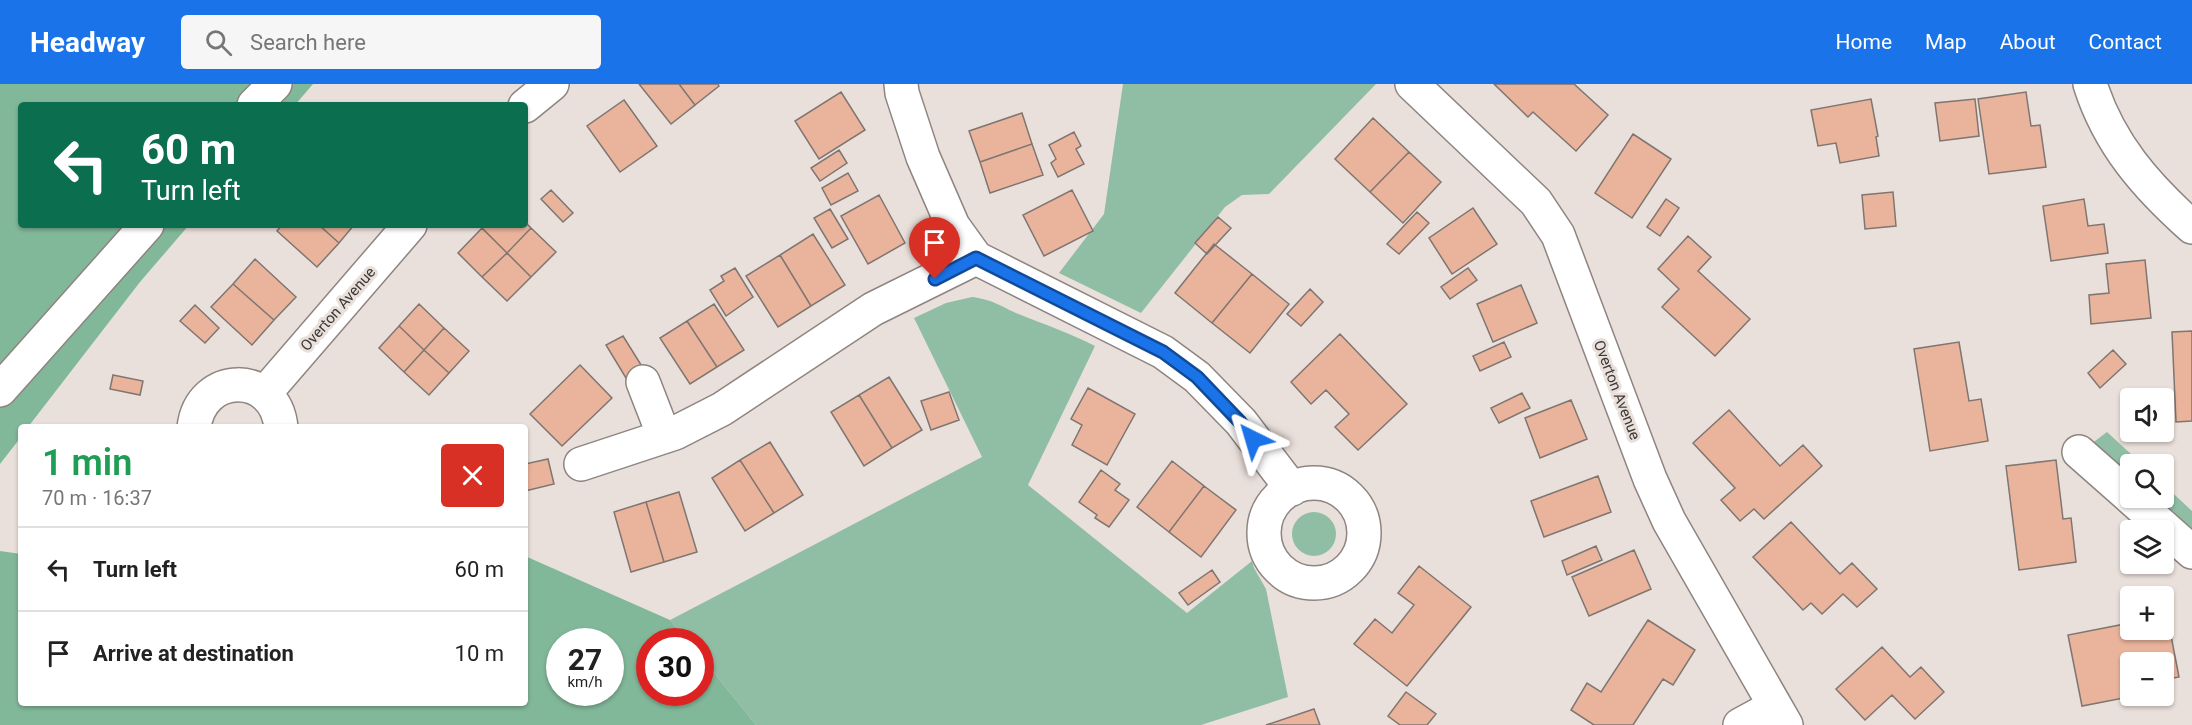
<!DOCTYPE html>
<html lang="en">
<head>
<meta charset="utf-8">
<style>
  :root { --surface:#fff; --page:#f6f6f6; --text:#222; --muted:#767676; --line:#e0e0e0; --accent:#1a73e8 }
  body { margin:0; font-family:Roboto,sans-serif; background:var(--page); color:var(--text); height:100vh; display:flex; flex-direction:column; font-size:22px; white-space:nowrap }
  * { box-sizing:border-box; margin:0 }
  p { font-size:20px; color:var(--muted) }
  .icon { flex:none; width:33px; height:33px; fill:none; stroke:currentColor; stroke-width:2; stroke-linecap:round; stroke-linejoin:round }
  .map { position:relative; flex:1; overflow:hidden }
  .panel { position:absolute; left:18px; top:340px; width:510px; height:282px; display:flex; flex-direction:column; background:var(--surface); border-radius:6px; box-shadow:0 2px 4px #0004 }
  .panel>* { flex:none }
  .hud { position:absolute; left:18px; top:18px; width:510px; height:126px; border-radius:6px; box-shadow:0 2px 4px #0004; background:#0b6e4f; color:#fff; overflow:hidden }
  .controls { position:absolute; left:2120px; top:304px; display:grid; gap:12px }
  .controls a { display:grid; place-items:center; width:54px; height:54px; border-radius:6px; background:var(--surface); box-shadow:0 2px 4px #0004; font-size:30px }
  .speed { position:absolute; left:546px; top:544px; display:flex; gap:12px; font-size:30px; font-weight:700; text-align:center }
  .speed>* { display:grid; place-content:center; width:78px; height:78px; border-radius:50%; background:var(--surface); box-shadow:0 2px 4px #0004; line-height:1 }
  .speed small { font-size:15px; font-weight:400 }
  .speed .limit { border:9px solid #d22; background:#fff; color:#111 }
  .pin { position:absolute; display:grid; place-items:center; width:51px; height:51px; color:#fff; margin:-62px -26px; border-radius:50% 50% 50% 0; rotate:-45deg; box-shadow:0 0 6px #0007 }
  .pin .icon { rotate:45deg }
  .me { position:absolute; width:66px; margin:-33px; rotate:320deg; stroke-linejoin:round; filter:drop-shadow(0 0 4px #0008) }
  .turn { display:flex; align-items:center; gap:21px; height:126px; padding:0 24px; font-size:27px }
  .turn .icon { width:78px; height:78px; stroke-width:2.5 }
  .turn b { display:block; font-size:42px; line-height:51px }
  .round { display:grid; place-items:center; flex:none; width:63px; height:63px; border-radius:6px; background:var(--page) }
  .overview { display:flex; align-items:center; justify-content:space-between; height:102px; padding:0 24px }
  h1 { font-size:36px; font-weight:600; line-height:45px; color:#1e9e55 }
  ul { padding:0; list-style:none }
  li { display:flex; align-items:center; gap:18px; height:84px; padding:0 24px; border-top:2px solid var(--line) }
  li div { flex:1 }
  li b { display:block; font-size:22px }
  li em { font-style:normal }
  header { display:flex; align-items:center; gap:36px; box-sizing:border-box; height:84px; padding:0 30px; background:var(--accent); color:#fff }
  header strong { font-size:28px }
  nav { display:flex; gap:33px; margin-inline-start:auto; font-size:21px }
  .search { width:420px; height:54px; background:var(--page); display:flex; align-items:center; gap:15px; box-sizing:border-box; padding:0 21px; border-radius:6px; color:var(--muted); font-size:22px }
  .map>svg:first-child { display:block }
  .green { fill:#90bea4 }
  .forest { fill:#82b89a; fill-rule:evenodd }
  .building { fill:#eab49c; stroke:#7f7571; stroke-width:1.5 }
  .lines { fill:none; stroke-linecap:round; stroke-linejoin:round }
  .street-casing { stroke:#8e8480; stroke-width:36 }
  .street { stroke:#fff; stroke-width:33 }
  .route-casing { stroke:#114b97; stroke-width:15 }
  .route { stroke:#1a73e8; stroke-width:10 }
  .labels { text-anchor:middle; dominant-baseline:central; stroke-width:6; stroke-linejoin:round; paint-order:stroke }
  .street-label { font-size:15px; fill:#3c3836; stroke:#eae0db }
</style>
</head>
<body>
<header>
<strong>Headway</strong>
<div class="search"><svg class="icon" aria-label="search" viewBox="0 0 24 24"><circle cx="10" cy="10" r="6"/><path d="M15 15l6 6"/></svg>Search here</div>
<nav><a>Home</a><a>Map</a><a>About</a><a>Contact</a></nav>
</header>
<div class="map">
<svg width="2192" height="641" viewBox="0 0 2192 641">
  <rect width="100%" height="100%" fill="#eae0db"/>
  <path class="green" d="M1123,0h253l-107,110 -27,1 -17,12 -84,106 -82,-40 45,-59z
    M972,213c22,3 26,8 44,16 27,11 54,20 79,33l-67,139 159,128 65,-52 2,7 12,21 22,108 -87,28h-445l-55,-68 -1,-15h-12l-18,-22 312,-163 -68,-139 32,-15z
    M2107,348l36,33h-13v14l-39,-35z
    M2163,400l29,27v24l-41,-37h12z
    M1292 450a22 22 0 1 1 44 0a22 22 0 1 1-44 0Z"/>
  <path class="forest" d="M0,0h313l-18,21h-274v120h168l-49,57 -112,145 -7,1v9l-21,27z
    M0,467l21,3v150h504v-148l145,64 18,22h-38v51h50l1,-36 55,68h-756zM560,558h50v51h-50z"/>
  <path class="building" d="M639,0h40l16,21 -24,19z
    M679,0h39l1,2 -24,19z
    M1494,0h80l34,31 -32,36 -43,-39 -5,5z
    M841,8l24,38 -46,29 -24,-38z
    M2026,8l5,34 9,-1 6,42 -57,7 -11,-75z
    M1871,15l7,37 -2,1 3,19 -39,7 -4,-20 -18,3 -7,-36z
    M1975,15l4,37 -39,5 -5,-38z
    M624,16l33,46 -37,26 -33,-46z
    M1022,29l10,31 -52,18 -11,-31z
    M1373,34l36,34 -39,40 -35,-33z
    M1074,48l7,14 -5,3 8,15 -26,13 -7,-14 5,-4 -7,-14z
    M1633,50l38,25 -39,59 -37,-25z
    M1032,60l11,31 -53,18 -10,-31z
    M839,66l8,13 -27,18 -9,-13z
    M1409,68l32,30 -38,41 -33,-31z
    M848,89l10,18 -27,14 -9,-17z
    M551,106l22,23 -10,9 -22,-23z
    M1072,106l21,41 -49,25 -21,-41z
    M1893,108l3,34 -31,3 -3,-34z
    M879,111l26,48 -37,21 -27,-48z
    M1666,115l13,9 -19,28 -13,-9z
    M2084,115l4,27 16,-2 4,29 -57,8 -8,-55z
    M1473,124l24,36 -45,30 -23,-36z
    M830,125l18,30 -16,9 -18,-30z
    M1417,128l12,11 -30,31 -12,-10z
    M1218,133l13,11 -24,26 -12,-11z
    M525,138l6,6 -24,25 -25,-25 4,-3h39z
    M282,141h37l20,18 -22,24 -40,-36z
    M319,141h35l-15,18z
    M482,144l25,25 -25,24 -24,-24z
    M531,144l25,24 -25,25 -24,-24z
    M813,150l32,51 -34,21 -31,-51z
    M1688,152l23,21 -13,14 52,48 -35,37 -53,-49 17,-18 -21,-20z
    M1214,160l38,30 -40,49 -37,-30z
    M507,169l24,24 -24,24 -25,-24z
    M780,171l31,51 -33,21 -32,-51z
    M255,175l41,38 -22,23 -41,-36z
    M2145,176l6,58 -60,6 -2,-29 20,-2 -3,-29z
    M735,184l18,29 -27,19 -16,-26 14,-9 -3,-5z
    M1468,184l9,12 -27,19 -9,-12z
    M1252,190l37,30 -39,49 -38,-30z
    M233,200l41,36 -22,25 -41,-38z
    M1521,201l16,38 -44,19 -16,-38z
    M1310,205l13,13 -22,24 -14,-12z
    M419,220l25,24 -20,22 -25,-24z
    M714,220l30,46 -27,17 -30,-46z
    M195,221l24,23 -14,15 -25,-22z
    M687,237l30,46 -27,17 -30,-46z
    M399,242l25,24 -20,22 -25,-24z
    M444,244l25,23 -20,22 -25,-23z
    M2192,247v90l-16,1 -4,-90z
    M1340,250l67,70 -49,46 -23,-23 14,-13 -23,-24 -15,14 -20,-22z
    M623,252l20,32 -17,10 -20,-33z
    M1504,258l7,15 -31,14 -7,-15z
    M1959,258l10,59 12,-2 7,42 -58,10 -16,-102z
    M424,266l25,23 -20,22 -25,-23z
    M2113,266l13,14 -26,24 -12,-15z
    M580,281l32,33 -50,48 -32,-32z
    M113,291l30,6 -3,14 -30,-6z
    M889,293l33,53 -30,18 -33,-53z
    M1088,304l47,26 -28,51 -35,-20 10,-20 -11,-6z
    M949,308l10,28 -28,10 -10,-29z
    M1522,309l8,15 -31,15 -8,-15z
    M859,311l33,53 -28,18 -33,-54z
    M1571,316l16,39 -47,19 -15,-40z
    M1729,326l51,56 23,-21 19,21 -58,53 -10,-10 -14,12 -19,-21 14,-12 -42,-45z
    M770,358l33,53 -29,18 -34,-53z
    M548,375l6,25 -29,7v-27z
    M740,376l34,53 -29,18 -33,-53z
    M2056,376l7,59 8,-1 5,44 -57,8 -13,-104z
    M1172,377l32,25 -35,46 -32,-25z
    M1101,386l19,14 -5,6 14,10 -20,27 -14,-9 2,-3 -18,-13z
    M1598,392l13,36 -67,25 -13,-36z
    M1204,402l32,24 -35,47 -32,-25z
    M679,408l18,60 -33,10 -18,-60z
    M646,418l18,60 -33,10 -17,-60z
    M1791,438l49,52 12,-11 25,26 -20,18 -14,-13 -21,20 -11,-11 -8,7 -50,-53z
    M1596,462l6,14 -35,15 -5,-14z
    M1634,466l17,39 -62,27 -17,-39z
    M1419,482l52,41 -64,79 -53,-42 21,-25 17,14 22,-28 -16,-12z
    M1212,486l8,12 -32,23 -9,-12z
    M2167,531l12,62 -16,3v-17h-33v24h-3l2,10 -47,9 -14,-71 62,-12v7h33v-14z
    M1648,536l47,30 -22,35 -10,-6 -30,46h-39l-23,-15 16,-27 14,9z
    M1882,563l28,30 11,-10 23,25 -29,27 -23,-24 -27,25 -29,-31z
    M1406,608l30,22 -9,11h-27l-12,-9z
    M1314,625l6,16h-54z"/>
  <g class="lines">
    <g class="street-casing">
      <path id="street" d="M901,0l1,9 21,64 30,69 23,32 187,94 34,25 44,45 51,67
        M1412,0l124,118 22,33 92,244 19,42 117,204
        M2090,0c19,60 56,102 102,143
        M254,21l21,-21
        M525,22l27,-22
        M643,298l21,54
        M0,306l147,-165
        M265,309l145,-168
        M194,344c6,-57 82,-58 87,0
        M2079,368l51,45
        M581,380l94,-31 47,-24 151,-100 103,-51
        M1264 449a50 50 0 1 1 100 0a50 50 0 1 1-100 0Z
        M2131,414l61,54
        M1740,641l35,-19"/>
    </g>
    <use href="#street" class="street"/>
  </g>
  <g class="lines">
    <g class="route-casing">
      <path id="route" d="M935,195l41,-21 187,94 34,25 43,45 13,17"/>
    </g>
    <use href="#route" class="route"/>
  </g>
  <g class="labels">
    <g class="street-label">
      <text transform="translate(338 225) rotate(-49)">Overton Avenue</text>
      <text transform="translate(1617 306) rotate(69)">Overton Avenue</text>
    </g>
  </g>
</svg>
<div class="controls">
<a><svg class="icon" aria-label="sound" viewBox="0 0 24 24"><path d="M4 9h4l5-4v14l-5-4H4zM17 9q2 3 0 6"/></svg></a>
<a><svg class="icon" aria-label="search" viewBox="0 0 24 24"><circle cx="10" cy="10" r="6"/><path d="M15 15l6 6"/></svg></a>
<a><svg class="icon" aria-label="layers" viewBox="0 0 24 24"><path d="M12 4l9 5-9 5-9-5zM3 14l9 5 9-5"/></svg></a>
<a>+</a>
<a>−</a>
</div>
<div class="speed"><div>27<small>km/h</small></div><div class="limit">30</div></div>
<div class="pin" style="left:935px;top:195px;background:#d93025"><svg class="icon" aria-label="arrive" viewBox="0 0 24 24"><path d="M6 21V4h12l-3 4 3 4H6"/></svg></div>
<svg class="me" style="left:1253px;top:355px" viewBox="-20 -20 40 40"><path d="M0-17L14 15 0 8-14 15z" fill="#1a73e8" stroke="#fff" stroke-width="4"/></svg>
<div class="hud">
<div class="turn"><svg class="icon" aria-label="left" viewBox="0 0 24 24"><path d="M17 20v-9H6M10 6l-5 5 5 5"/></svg><div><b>60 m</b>Turn left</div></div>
</div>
<section class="panel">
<div class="overview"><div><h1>1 min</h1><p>70 m · 16:37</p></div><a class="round" style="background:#d93025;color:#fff"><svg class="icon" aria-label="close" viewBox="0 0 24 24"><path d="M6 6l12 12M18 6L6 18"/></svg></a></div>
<ul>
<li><svg class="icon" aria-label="left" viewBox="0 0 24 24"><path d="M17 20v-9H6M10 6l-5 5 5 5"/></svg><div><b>Turn left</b></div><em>60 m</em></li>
<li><svg class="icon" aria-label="arrive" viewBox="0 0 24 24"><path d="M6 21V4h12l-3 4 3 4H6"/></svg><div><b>Arrive at destination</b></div><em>10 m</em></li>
</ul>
</section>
</div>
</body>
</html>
